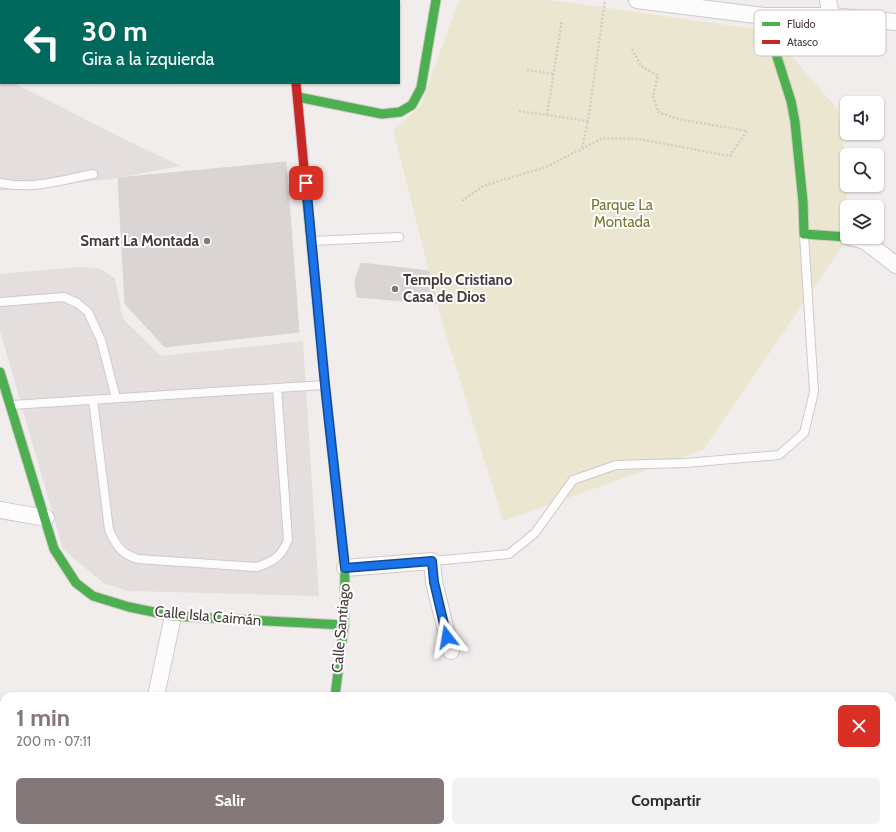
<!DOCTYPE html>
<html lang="es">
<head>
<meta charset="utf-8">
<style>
  :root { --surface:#fff; --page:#f2f2f3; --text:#2b2b33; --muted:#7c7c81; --accent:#847878 }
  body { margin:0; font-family:Cabin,sans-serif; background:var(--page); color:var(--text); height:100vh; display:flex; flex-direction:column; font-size:15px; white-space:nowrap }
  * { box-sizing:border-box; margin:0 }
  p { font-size:13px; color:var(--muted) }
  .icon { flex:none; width:22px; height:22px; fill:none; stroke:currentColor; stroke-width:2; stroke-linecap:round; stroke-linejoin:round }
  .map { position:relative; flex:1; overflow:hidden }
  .drawer { position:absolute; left:0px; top:692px; width:896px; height:140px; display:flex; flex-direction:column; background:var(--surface); border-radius:12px 12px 0 0; box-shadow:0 1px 3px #0004 }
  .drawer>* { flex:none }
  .guide { position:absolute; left:0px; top:0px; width:400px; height:84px; box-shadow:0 1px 3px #0004; background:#00695c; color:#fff; overflow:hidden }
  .buttons { position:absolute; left:840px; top:96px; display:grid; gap:8px }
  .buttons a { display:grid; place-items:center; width:44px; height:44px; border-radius:6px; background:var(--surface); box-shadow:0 1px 3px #0004; font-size:20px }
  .pin { position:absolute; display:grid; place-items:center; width:34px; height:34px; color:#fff; margin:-17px; border-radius:8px; box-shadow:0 2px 6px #0006 }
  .me { position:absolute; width:44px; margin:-22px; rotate:346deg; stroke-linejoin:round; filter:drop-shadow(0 0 3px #0008) }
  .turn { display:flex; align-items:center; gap:14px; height:84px; padding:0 16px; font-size:18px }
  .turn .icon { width:52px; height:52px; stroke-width:2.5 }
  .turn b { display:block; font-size:28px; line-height:34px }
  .round { display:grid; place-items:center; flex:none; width:42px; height:42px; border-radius:6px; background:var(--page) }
  .overview { display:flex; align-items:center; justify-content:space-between; height:68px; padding:0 16px }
  h1 { font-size:24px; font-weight:700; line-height:30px; color:var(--accent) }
  .cta { display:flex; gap:8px; margin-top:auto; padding:8px 16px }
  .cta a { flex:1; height:46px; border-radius:6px; background:var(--accent); color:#fff; font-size:16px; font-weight:700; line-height:46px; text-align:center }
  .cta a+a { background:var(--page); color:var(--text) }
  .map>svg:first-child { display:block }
  .green { fill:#ebe6cf }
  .parking { fill:#e4dede }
  .water { fill:#c0eee6 }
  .building { fill:#dad4d4; stroke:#dad3d3 }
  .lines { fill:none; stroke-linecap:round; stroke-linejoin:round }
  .lane-casing { stroke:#cfc9c9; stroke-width:10 }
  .street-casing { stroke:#cfc9c9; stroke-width:18 }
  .fast-casing { stroke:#d4c9c7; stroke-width:11 }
  .jam-casing { stroke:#d4c9c7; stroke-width:11 }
  .path { stroke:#d2cccb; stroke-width:2.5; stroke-dasharray:2 2; stroke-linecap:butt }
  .lane { stroke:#fdfcfc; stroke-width:8 }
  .street { stroke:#fdfcfc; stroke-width:16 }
  .fast { stroke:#4caf50; stroke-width:9 }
  .jam { stroke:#c62828; stroke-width:9 }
  .route-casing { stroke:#114b97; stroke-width:10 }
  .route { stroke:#1a73e8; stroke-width:7 }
  .poi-dot { fill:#847878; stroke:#fff; stroke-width:1.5 }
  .labels { text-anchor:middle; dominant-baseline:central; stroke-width:4; stroke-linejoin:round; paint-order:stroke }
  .park-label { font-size:15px; fill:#75782e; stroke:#fff }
  .poi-label { font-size:15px; font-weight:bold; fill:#483939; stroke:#fff; text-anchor:end }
  .street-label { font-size:15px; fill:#483939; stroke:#fff }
  .key { fill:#fff; stroke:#c8c4c4; stroke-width:1 }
  .key-label { font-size:11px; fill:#483939 }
</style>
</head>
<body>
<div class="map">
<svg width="896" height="832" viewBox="0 0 896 832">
  <rect width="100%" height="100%" fill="#f2eded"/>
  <path class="green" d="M459,0h84l23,2 204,29 68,79 8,50 1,47 -5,40 -139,203 -200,71 -61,-199 -49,-192 27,-23z"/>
  <path class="parking" d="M0,76l1,7h13l114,58 53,25 -69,13 -112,12z
    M79,267l20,1 16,10 8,41 38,37 142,-15 16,255 -191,-5 -25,-8 -40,-34 -63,-218v-57z"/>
  <path class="water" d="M514,828h108v4h-108z"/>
  <path class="building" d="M286,162l13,170 -134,15 -40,-43 -7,-126z
    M361,263l68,8 8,33 -80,-7 -2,-16z"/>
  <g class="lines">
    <g class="lane-casing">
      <path id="lane" d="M0,183c31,7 63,-3 93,-9
        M312,241l87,-4
        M0,302l64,-5 13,6 11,9 13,28 15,58
        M93,400l16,130c7,15 12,24 29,29l119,8c17,-6 24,-10 31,-27l-11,-152
        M12,405l312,-20
        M432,561l77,-7 26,-21 38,-53 43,-15 69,-2 94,-8 25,-22 10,-41 -10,-157"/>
    </g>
    <g class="street-casing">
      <path id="street" d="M289,0v1
        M637,0l127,16h67l65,6
        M828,0l3,16
        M850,237l15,4 31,24
        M0,510l46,8
        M345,568l87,-7 2,21 17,69
        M156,696l17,-80
        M0,714h4
        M131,832l1,-4
        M315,832l1,-4"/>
    </g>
    <g class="fast-casing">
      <path id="fast" d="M764,16l27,85 4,21 8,80 1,32 43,3
        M298,97l84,17 18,-2 12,-7 9,-17 15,-88
        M306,189l19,196 20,183 -1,57 -9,71
        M0,372l54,177 22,34 17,13 36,11 44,9 171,9"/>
    </g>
    <g class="jam-casing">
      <path id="jam" d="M296,83l10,106"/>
    </g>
    <path class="path" d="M527,70l27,4
      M519,111l69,10 17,-121
      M547,115l15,-95
      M582,148l6,-27
      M462,201l21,-15 63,-19 57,-29 35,1 92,17 17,-25 -69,-12 -20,-7 -5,-16 5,-20 -17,-10 -9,-17"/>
    <use href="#lane" class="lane"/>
    <use href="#street" class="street"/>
    <use href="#fast" class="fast"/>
    <use href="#jam" class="jam"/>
  </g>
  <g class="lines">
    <g class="route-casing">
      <path id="route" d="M306,183l19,202 20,183 87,-7 2,21 13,55"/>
    </g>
    <use href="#route" class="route"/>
  </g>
  <g class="poi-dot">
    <circle cx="207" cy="241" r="4"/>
    <circle cx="395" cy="289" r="4"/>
  </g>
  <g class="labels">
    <g class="park-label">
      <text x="622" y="205">Parque La<tspan x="622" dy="17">Montada</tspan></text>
    </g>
    <g class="poi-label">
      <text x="199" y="241">Smart La Montada</text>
      <text x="403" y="280" text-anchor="start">Templo Cristiano<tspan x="403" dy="17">Casa de Dios</tspan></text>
    </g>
    <g class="street-label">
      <text transform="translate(208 616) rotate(5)">Calle Isla Caimán</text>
      <text transform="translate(341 628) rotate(-85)">Calle Santiago</text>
    </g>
  </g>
  <rect x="754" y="10" width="132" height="46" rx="6" class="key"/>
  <rect x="762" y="22" width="18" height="4" fill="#4caf50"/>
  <rect x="762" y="40" width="18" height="4" fill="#c62828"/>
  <g class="key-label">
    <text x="787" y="28">Fluido</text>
    <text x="787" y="46">Atasco</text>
  </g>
</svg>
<div class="buttons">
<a><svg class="icon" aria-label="sound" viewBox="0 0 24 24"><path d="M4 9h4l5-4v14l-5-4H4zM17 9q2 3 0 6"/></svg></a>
<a><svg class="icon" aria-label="search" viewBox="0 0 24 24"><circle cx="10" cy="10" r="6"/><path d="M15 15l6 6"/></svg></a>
<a><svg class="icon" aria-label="layers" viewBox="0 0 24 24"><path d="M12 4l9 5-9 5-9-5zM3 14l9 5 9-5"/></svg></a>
</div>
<div class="pin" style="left:306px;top:183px;background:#d93025"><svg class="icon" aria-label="arrive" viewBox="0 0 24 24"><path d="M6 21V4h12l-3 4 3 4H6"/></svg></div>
<svg class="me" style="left:447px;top:637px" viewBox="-20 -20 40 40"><path d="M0-17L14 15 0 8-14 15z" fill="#1a73e8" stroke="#fff" stroke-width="4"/></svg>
<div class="guide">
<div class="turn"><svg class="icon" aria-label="left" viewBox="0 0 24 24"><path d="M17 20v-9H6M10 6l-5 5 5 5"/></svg><div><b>30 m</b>Gira a la izquierda</div></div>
</div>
<section class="drawer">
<div class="overview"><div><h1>1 min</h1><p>200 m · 07:11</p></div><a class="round" style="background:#d93025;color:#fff"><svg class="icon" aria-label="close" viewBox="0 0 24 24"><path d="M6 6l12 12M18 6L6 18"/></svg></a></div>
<div class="cta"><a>Salir</a><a>Compartir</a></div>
</section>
</div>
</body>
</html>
